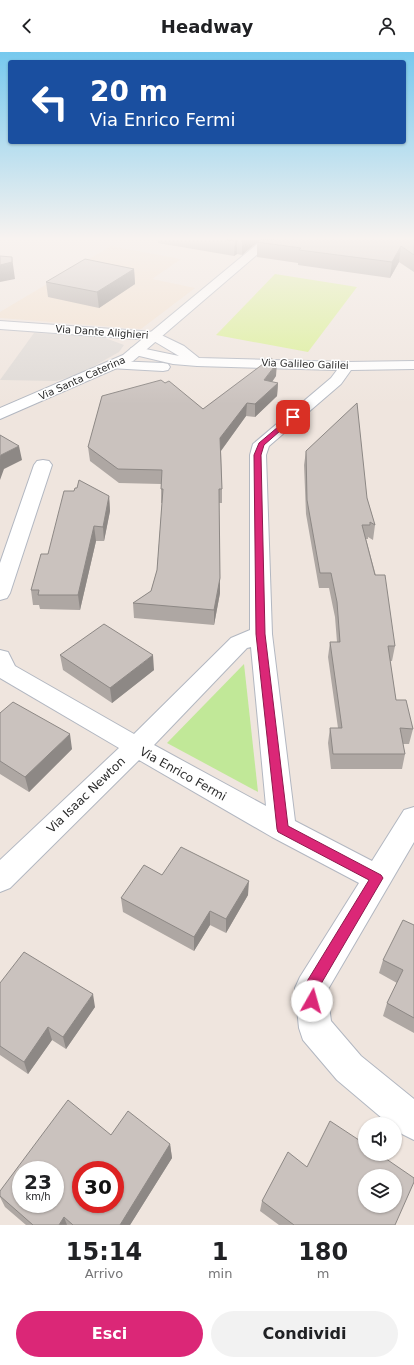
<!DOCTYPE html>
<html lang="it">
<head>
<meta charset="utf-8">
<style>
  :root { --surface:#fff; --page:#f2f2f2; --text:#202124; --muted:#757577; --accent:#db2777 }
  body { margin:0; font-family:"DejaVu Sans",sans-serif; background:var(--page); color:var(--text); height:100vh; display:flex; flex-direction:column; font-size:15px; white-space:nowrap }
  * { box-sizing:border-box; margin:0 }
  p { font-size:13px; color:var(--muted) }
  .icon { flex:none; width:22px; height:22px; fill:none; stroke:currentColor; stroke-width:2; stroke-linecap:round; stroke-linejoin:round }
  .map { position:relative; height:1173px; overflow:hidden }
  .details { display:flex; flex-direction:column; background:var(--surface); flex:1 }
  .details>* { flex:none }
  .banner { position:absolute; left:8px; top:8px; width:398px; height:84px; border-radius:4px; box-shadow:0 1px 3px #0004; background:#1a4fa0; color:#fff; overflow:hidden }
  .fabs { position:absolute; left:358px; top:1065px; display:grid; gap:8px }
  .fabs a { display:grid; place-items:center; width:44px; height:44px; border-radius:50%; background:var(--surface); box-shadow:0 1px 3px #0004; font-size:20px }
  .speed { position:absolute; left:12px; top:1109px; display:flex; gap:8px; font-size:20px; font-weight:700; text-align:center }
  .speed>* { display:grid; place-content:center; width:52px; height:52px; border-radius:50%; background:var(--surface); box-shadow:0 1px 3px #0004; line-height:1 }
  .speed small { font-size:10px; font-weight:400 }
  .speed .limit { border:6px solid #d22; background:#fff; color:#111 }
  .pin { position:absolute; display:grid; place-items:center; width:34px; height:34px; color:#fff; margin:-17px; border-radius:8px; box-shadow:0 2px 6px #0006 }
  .me { position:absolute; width:44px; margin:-22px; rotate:7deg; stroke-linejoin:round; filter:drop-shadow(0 0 3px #0008) }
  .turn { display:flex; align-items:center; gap:14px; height:84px; padding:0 16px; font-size:18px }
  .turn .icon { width:52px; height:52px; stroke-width:2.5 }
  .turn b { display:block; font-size:28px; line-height:34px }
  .eta { display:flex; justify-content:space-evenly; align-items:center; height:68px; text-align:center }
  .eta b { font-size:24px; font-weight:600; line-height:28px }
  .cta { display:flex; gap:8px; margin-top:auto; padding:8px 16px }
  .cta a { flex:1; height:46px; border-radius:24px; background:var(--accent); color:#fff; font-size:16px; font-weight:600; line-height:46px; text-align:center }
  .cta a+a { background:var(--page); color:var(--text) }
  header { display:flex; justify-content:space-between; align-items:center; height:52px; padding:0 16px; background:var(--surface); font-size:18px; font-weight:600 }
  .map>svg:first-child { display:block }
  .education { fill:#f1dfcd }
  .green { fill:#c1e898 }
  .pitch { fill:#d9ef93 }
  .plaza { fill:#ded9d5 }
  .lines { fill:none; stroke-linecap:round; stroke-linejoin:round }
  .minor-casing { stroke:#b2b7c1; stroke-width:2 }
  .secondary-casing { stroke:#b2b7c1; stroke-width:2 }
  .minor { fill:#fff; fill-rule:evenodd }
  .secondary { fill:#fff; fill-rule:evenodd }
  .wall { fill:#aea7a3 }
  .shaded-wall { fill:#8d8885 }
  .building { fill:#cac2be; stroke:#8d8885; fill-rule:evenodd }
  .route { fill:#db2777; stroke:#8e194d }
  .labels { text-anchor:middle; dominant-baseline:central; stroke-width:3; stroke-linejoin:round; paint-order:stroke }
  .far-street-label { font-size:10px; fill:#2c2c2c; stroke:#fff }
  .street-label { font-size:12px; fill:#2c2c2c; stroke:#fff }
</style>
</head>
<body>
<header><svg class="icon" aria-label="back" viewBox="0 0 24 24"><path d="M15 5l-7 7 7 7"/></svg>Headway<svg class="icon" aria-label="person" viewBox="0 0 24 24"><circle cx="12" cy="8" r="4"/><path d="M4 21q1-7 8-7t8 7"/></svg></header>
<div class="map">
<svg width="414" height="1173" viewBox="0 0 414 1173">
  <rect width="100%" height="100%" fill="#efe5de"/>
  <path class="education" d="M111,194l70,13 -29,20 43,9 -54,41 -141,-11v-6z"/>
  <path class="green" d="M244,612l14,128 -91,-49z"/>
  <path class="pitch" d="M275,222l82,13 -49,65 -92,-17z"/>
  <path class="plaza" d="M34,281l66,3 24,9 -5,7 -41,23 -22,6 -56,-1z"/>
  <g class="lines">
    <g class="minor-casing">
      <path id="minor" d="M0,269l155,11 29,14 15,12 148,4 67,-1v8l-63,1 -10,14 -72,62 -3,9 6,179 23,187 77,40 32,-51 10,-3v35l-87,149 4,30 30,35 53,43v41l-12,-6 -7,-5v-5h-6l-52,-44 -34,-40 -4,-12 -4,-40 5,-11 59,-94 -87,-46 -133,-77 -129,128 -10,4v-32l119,-112 -119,-70v-28l8,2 7,14 119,68 97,-96 19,-8v-175l3,-11 78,-66 6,-8 -140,-4 -24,-2 -42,-10 -2,-3 2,-3 5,-1 43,9 -27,-16 -152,-11zM251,595l15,159 -112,-61 93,-97z
        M114,309l49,2 5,1 2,3 -2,3 -5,1 -54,-3 -2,-3 2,-3z
        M43,408l6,1 3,4 -42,128 -3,5 -7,2v-37l34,-98 3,-4z"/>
    </g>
    <g class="secondary-casing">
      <path id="secondary" d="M262,188h12l-141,121 -133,58v-11l123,-53z"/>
    </g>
    <use href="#minor" class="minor"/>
    <use href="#secondary" class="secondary"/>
  </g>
  <path class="wall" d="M158,188h256v32l-15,-10 -9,16 -92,-13v-2l-41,-6v-15l-15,13 -5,-1 -3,2 -76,-13z
    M134,217l1,15 -36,24 -51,-11 -2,-15z
    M276,324l-4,6 6,1 -1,13 -22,21 -9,-1 -25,35 1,38v14h-3l1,90 -6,32 -80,-7 -1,-15 18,-12 6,-21 5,-67h-1v-19l-42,-1 -29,-22 -2,-14 77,-64 38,26z
    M306,399l61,47 8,27 -2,15 -5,-3v2h-2l29,107 -3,15h-2l6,39 17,29 -4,15h-6l2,10 -3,15h-71l-3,-26 2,-15h8l-10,-71 2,-15h7l-2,-25 -6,-29h-10l-13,-74 -2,-49z
    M74,439l35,5 1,15 -6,30h-8l-16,69 -40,-1 -1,-4h-6l-2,-15 17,-36z
    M60,603l94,15 -42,33 -49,-33z
    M0,661l72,36 -43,43 -29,-18z
    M162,823l86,20 -22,38 -16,-8 -16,26 -71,-39 -2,-14z
    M414,873v108l-31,-17 4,-13 10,-20 -18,-10 4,-13z
    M0,931l95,24 -29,42 -14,-9 -24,34 -28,-19z
    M111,1083l59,9 2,14 -42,67h-104l-21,-18 -5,-10v-6z
    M307,1115l88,58h-116l-19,-14 2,-10z"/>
  <path class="shaded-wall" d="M236,188h1v14l-3,2 1,-15z
    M242,188h18l-18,15z
    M401,194l-2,16 -9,16 2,-16z
    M12,205l3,22 -15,3v-17z
    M134,217l1,15 -36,24 -2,-16z
    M277,311l-1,13 -12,17v-13z
    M278,331l-1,13 -22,21v-13z
    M247,351l-1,13 -26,36v-14z
    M19,394l3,14 -18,9 -4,11v-21l1,-4z
    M109,444l1,15 -6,30 -1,-14z
    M94,474l2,15 -16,69 -2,-15z
    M220,526v15l-6,32v-15z
    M153,603l1,15 -42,33 -2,-15z
    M70,682l2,15 -43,43 -4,-15z
    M249,829l-1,14 -22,38v-14z
    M210,859v14l-16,26v-14z
    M93,942l2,13 -29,42 -3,-12z
    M48,975l4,13 -24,34 -4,-12z
    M170,1092l2,14 -42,67h-10z
    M64,1165l3,8h-8z"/>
  <path class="building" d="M227,188h9l-1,1z
    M260,188h154v15l-13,-9 -9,16 -93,-12 2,-2 -44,-6z
    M0,204l12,1v5l-12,3z
    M85,207l49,10 -37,23 -51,-10z
    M271,306l6,5 -13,17 14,3 -23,21 -8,-1 -27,35 2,51h-3l1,89 -6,32 -81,-7 18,-12 6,-21 6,-81h-2l1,-19 -44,-1 -30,-22 14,-51 59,-16 4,3 4,-2 34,28z
    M357,351l10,95 8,27 -5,-3v3h-8l13,50h10l10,71h-7l8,54h10l7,29 -13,-1 5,26h-72l-3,-26h12l-12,-86h10l-3,-40 -6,-29h-11l-13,-73 -1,-49z
    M0,383l19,11 -18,9 -1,4z
    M79,428l30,16 -6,31 -9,-1 -16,69h-40l1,-5h-8l10,-36h7l16,-63h10l1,-3h2z
    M104,572l49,31 -43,33 -50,-33z
    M13,650l57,32 -45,43 -25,-16v-48z
    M181,795l68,34 -23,38 -16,-8 -16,26 -73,-39 23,-33 18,10z
    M403,868l11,5v93l-27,-15 16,-33 -20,-10z
    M24,900l69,42 -30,43 -15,-10 -24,35 -24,-16v-63z
    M68,1048l43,35 17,-24 42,33 -50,81h-47l-9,-8 -5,8h-26l-33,-29v-5zM21,1118h34v34h-34zM81,1118h34v34h-34z
    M330,1069l35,23v10h14l35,24v4l-19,43h-101l-32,-24 26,-49 19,15zM365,1124h30v30h-30z"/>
  <linearGradient id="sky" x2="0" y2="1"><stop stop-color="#76c9ee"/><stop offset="0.53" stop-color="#f8f3f0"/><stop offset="1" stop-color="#f8f3f0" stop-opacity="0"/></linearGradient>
  <rect width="414" height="352" fill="url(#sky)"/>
  <path class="route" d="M291,364l5,1 -32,28 -3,10 4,179 23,192 93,49 2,3 -65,111 1,12 -2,5 -5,2 -4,-2c-3,-7 -4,-16 -2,-23l63,-103 -91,-48 -1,-3 -21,-195 -2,-179 5,-12z"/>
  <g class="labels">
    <g class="far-street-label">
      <text transform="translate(102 280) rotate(4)">Via Dante Alighieri</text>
      <text transform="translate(305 312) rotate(2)">Via Galileo Galilei</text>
      <text transform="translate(82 326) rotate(-24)">Via Santa Caterina</text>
    </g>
    <g class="street-label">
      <text transform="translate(183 722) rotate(29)">Via Enrico Fermi</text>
      <text transform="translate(86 743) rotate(-44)">Via Isaac Newton</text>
    </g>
  </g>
</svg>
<div class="fabs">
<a><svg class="icon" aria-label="sound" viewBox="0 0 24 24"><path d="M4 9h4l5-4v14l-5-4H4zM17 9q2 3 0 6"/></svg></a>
<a><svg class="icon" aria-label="layers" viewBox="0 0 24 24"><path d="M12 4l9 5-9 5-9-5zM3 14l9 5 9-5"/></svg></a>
</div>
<div class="speed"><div>23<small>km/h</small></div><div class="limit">30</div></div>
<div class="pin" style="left:293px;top:365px;background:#d93025"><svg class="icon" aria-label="arrive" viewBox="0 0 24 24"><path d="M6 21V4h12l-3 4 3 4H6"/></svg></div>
<svg class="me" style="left:312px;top:949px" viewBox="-20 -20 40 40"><circle r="19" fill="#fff"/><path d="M0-13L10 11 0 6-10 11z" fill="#db2777"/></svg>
<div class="banner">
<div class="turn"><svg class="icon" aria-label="left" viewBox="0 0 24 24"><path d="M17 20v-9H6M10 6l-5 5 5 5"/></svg><div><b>20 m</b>Via Enrico Fermi</div></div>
</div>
</div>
<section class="details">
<div class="eta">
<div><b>15:14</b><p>Arrivo</p></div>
<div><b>1</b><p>min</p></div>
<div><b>180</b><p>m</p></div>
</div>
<div class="cta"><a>Esci</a><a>Condividi</a></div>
</section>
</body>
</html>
